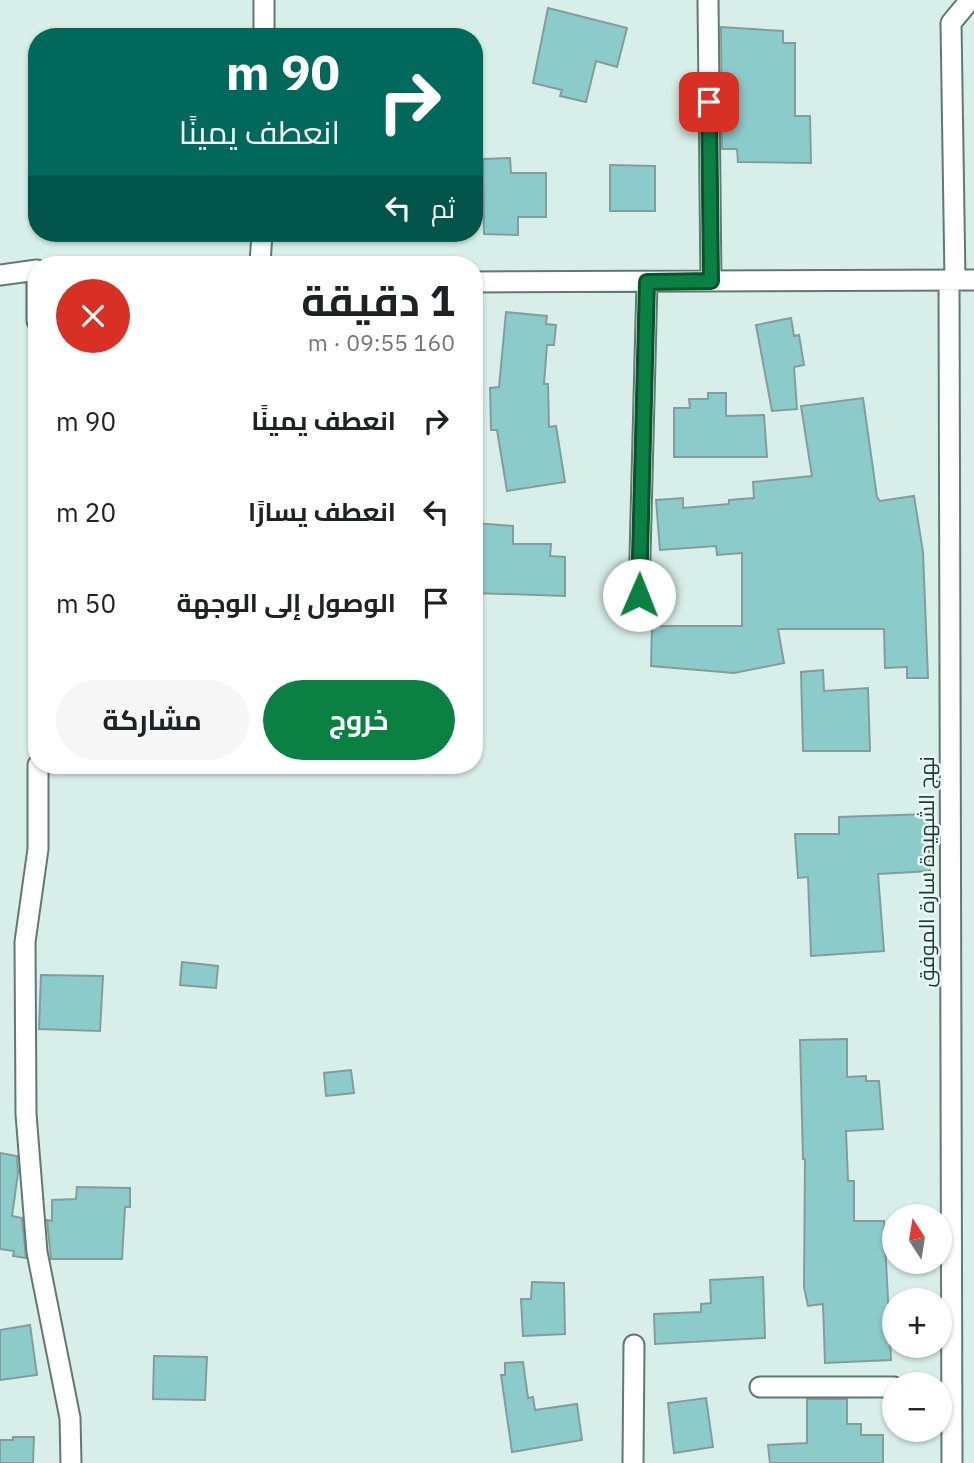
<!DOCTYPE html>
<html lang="ar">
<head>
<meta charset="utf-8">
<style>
  :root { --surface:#fff; --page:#f6f6f6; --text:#202124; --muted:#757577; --accent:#0b8043 }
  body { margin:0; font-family:"IBM Plex Sans",Cairo,sans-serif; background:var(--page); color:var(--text); direction:rtl; height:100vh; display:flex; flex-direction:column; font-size:26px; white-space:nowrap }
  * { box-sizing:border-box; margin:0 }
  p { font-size:23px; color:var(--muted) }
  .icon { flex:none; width:38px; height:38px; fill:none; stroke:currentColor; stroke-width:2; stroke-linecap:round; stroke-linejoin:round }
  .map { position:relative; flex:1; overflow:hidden; direction:ltr }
  .details { position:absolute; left:28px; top:256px; width:455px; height:518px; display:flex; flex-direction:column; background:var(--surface); border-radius:28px; box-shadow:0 2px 5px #0004; direction:rtl }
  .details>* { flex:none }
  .guide { position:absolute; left:28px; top:28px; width:455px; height:214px; border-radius:28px; box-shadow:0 2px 5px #0004; direction:rtl; background:#00695c; color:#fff; overflow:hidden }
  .needle { width:46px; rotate:348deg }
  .controls { position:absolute; left:882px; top:1204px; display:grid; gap:14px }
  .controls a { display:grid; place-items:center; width:70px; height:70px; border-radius:50%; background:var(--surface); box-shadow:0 2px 5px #0004; font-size:35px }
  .pin { position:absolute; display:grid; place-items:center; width:60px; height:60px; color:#fff; margin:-30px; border-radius:14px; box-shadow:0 4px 10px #0006 }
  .me { position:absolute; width:77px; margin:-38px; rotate:1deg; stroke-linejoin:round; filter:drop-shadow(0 0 5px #0008) }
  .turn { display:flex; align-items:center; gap:24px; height:147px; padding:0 28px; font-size:32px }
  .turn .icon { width:91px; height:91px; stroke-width:2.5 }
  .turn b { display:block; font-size:49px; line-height:60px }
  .then { display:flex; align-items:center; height:66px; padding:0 28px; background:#0003; gap:14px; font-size:26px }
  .round { display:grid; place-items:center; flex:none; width:74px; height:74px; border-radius:37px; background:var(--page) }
  .headline { display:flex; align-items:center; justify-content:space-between; height:119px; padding:0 28px }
  h1 { font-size:42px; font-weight:700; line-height:52px }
  .primary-button { display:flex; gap:14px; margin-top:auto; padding:14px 28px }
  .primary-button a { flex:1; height:80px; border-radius:42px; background:var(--accent); color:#fff; font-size:28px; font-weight:700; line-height:80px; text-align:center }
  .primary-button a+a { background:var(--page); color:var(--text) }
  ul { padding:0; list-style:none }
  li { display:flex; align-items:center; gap:21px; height:91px; padding:0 28px }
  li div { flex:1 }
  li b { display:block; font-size:26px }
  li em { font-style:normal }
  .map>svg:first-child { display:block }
  .building { fill:#8bcbca; stroke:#859c9c; stroke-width:2 }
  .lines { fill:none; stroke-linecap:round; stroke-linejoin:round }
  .street-casing { stroke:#637872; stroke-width:23 }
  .street { stroke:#fff; stroke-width:19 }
  .route-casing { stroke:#07532c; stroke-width:18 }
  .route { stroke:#0b8043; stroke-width:12 }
  .labels { text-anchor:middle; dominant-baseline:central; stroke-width:5; stroke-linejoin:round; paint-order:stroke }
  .street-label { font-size:21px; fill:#2b3431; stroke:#e4fcf5 }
</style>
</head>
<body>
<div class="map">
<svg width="974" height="1463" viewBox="0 0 974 1463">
  <rect width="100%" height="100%" fill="#d7efe8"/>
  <path class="building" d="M548,8l79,20 -10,39 -21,-6 -10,41 -26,-6 2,-6 -29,-7z
    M721,27l62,4v12h12v73h15l1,47 -73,-1 -1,-13h-15z
    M510,158l1,15h35v44h-28v18l-34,-1 -1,-75z
    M610,165l45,1v45h-45z
    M506,312l41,4 -1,8 10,1 -2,20h-7l-3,39h4l1,43 7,-1 9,56 -58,9 -10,-61h-6l-1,-42 9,-1z
    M791,318l3,18 5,-1 5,30 -10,2 3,42 -25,2 -16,-86z
    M708,393h18v23l38,-1 3,42h-93v-49h16l-1,-9h19z
    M863,398l14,99 3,4 34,-5 9,56 5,126h-21v-11l-22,1 -1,-39h-106l6,34 -50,10 -83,-7 1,-40h90v-73l-25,2 -1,-9 -56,4 -4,-50 27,-2v10l46,-4v-4l25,-2 -1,-16 59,-6 -11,-70z
    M474,523l39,3v18h38l-1,12 15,1v39l-91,-3z
    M823,670l1,21 44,-3 2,63h-67l-2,-79z
    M927,814l3,57 -52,3 6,77 -73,5 -3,-79 -10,1 -3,-44h44v-17z
    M182,962l36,4 -2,22 -36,-3z
    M41,975l62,1 -3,55 -61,-2z
    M847,1039v38l19,-1v5h13l4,48 -37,2 2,50h6v40h30l7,139 -66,3 -2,-59 -15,2 -4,-19 1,-128h-2l-3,-119z
    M351,1070l3,23 -28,3 -2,-23z
    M0,1153l17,3 1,17 -6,43 10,2 4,40 -13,-2 1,-5 -14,-2z
    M77,1187l53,1v19h-5l-3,52h-71l-4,-39 5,1v-21l24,-1z
    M763,1277l2,61 -110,6 -1,-30 47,-2v-8l10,-1 -1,-23z
    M532,1282l32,1 1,51 -42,2 -2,-37h10z
    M30,1325l7,50 -37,5v-50z
    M154,1356l53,1 -2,43 -52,-1z
    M523,1362l5,36 5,-1 2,13 42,-6 5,36 -70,12 -11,-77h4v-12z
    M706,1398l7,49 -39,6 -6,-50z
    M807,1399h40v25h14v11h22v28h-113l-2,-18 39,-2z
    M13,1437h21l-1,26h-33v-23h13z"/>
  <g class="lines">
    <g class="street-casing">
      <path id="street" d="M264,0v37
        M708,0l3,281
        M260,264l2,-31
        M37,270v51
        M0,275l37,-5
        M949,280l3,1183
        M955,280l-4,-257 19,-23
        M474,282l500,-2
        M639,595l8,-313
        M38,765v84l-13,93 1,172 11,138 33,166 1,45
        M760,1387h134
        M633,1463l1,-118"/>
    </g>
    <use href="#street" class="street"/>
  </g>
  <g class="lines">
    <g class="route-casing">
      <path id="route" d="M639,595l8,-313 64,-1 -2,-179"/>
    </g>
    <use href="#route" class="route"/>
  </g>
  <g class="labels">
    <g class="street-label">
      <text transform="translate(926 872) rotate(-90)">نهج الشهيدة سارة الموفق</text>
    </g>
  </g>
</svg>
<div class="controls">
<a><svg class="needle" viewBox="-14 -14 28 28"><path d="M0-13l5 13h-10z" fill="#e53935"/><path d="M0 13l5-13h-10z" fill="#757577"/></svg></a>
<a>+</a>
<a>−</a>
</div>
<div class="pin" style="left:709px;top:102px;background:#d93025"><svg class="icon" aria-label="arrive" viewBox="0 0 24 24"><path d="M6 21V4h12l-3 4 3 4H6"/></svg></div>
<svg class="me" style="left:639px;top:595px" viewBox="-20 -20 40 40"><circle r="19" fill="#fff"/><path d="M0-13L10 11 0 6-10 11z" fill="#0b8043"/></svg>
<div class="guide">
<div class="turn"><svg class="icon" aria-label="right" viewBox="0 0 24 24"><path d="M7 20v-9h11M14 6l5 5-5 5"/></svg><div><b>90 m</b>انعطف يمينًا</div></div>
<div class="then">ثم<svg class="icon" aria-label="left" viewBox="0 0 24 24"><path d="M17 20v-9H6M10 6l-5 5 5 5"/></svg></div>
</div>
<section class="details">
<div class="headline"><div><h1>1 دقيقة</h1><p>160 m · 09:55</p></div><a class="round" style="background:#d93025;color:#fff"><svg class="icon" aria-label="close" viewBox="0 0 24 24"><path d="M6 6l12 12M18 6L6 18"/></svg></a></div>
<ul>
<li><svg class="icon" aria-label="right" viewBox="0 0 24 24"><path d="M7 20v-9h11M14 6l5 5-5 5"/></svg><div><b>انعطف يمينًا</b></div><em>90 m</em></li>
<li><svg class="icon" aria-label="left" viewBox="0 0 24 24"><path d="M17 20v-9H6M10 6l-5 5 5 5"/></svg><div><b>انعطف يسارًا</b></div><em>20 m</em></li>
<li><svg class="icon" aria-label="arrive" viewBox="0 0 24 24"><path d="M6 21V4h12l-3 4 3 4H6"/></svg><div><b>الوصول إلى الوجهة</b></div><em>50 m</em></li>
</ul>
<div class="primary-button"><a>خروج</a><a>مشاركة</a></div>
</section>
</div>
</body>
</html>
